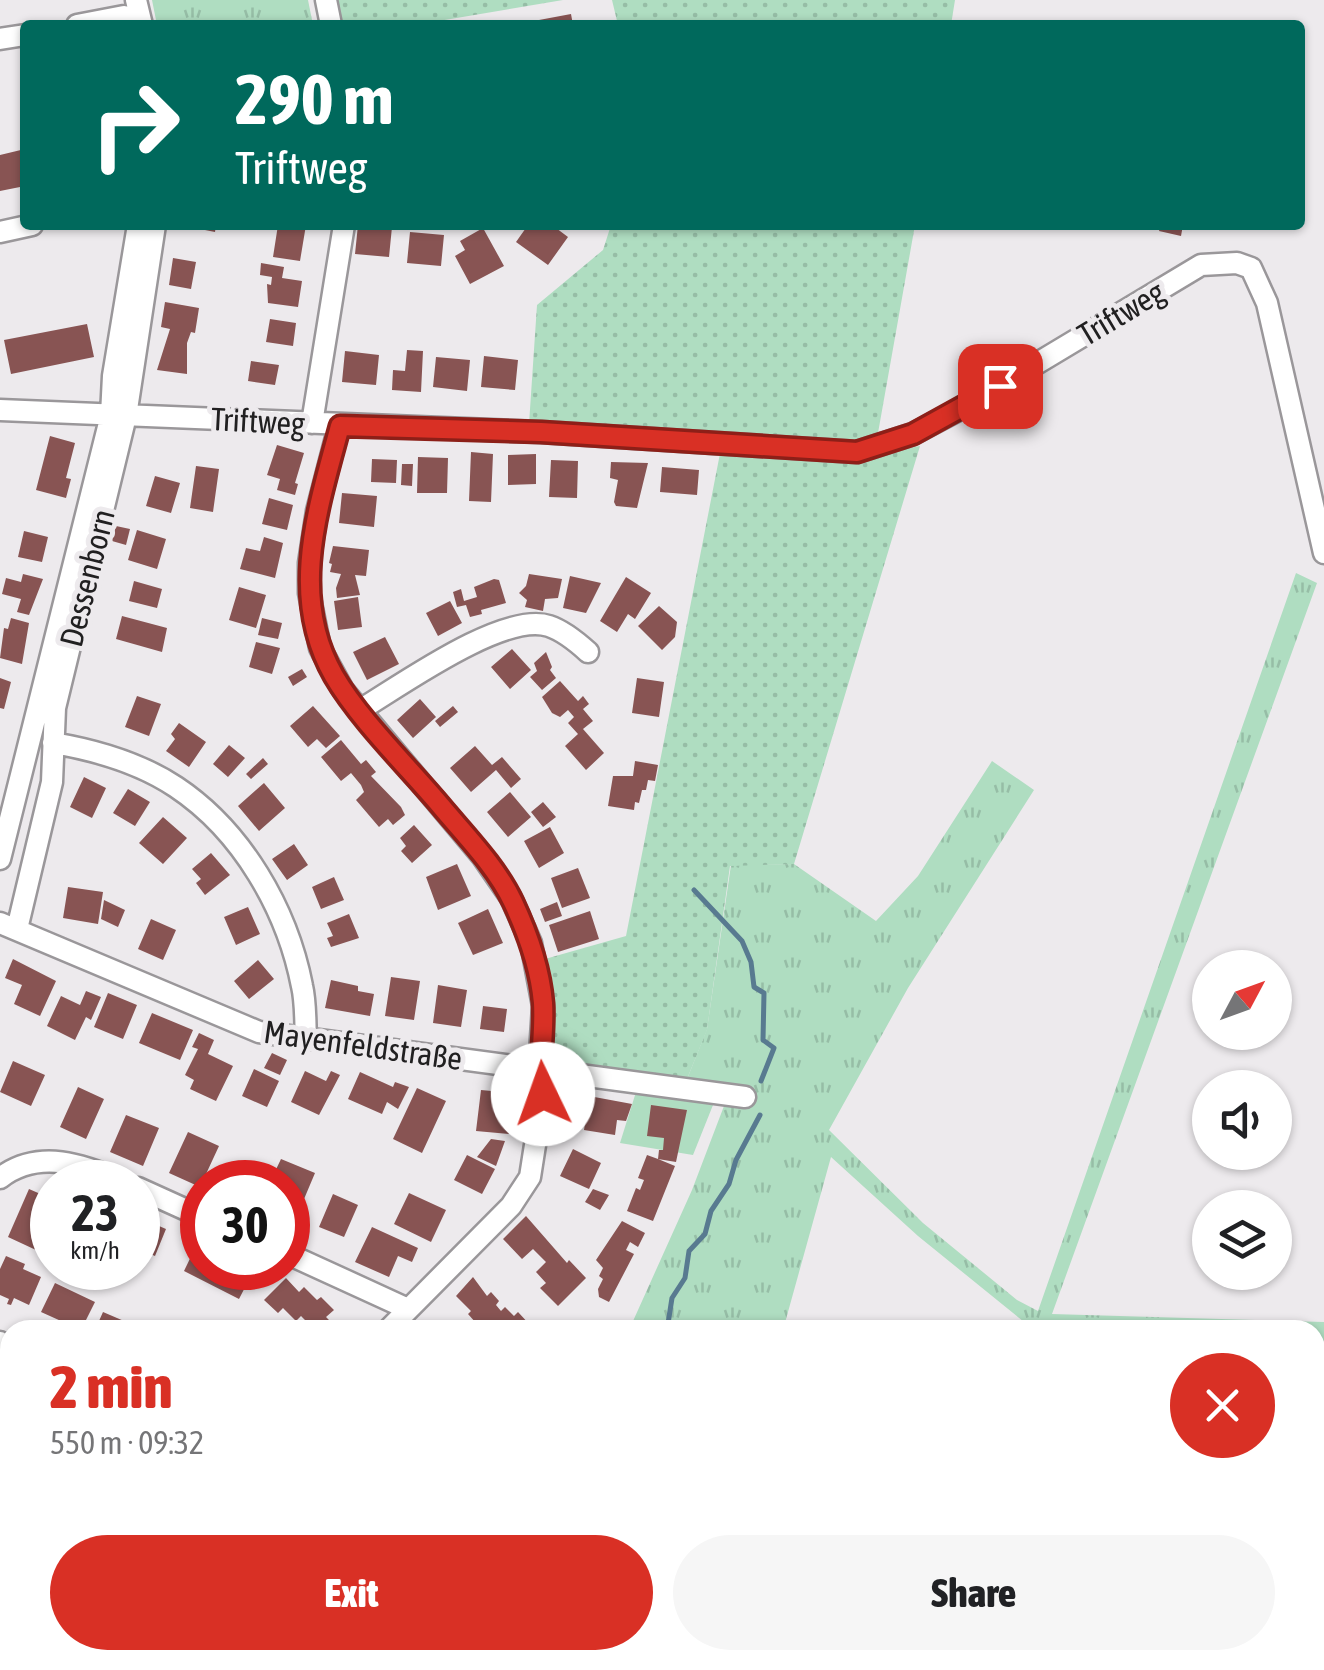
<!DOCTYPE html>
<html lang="en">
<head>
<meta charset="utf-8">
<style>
  :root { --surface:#fff; --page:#f6f6f6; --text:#202124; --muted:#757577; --accent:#d93025 }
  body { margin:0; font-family:"Asap Condensed",sans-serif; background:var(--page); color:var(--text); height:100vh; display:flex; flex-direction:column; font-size:38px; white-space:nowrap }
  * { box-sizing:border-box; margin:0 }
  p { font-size:32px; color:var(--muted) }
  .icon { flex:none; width:55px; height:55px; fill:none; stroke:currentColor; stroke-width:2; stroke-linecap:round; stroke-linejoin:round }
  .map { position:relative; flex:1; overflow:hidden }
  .panel { position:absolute; left:0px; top:1320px; width:1325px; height:350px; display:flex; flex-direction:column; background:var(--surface); border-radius:30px 30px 0 0; box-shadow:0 2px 8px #0004 }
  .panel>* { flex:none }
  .hud { position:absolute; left:20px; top:20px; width:1285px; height:210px; border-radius:10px; box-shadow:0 2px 8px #0004; background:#00695c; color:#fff; overflow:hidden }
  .needle { width:65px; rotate:49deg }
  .tools { position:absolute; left:1192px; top:950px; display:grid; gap:20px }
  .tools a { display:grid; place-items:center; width:100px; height:100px; border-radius:50%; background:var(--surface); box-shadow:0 2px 8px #0004; font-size:50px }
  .speed { position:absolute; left:30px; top:1160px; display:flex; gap:20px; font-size:50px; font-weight:700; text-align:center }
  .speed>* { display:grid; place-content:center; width:130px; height:130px; border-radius:50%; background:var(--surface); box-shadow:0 2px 8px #0004; line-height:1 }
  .speed small { font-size:25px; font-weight:400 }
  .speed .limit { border:15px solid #d22; background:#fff; color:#111 }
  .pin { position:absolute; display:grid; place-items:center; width:85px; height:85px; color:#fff; margin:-42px; border-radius:20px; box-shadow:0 5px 15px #0006 }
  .me { position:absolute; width:110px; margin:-55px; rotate:357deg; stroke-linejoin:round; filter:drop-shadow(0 0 8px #0008) }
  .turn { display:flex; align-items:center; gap:35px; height:210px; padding:0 50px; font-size:45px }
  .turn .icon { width:130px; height:130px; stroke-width:2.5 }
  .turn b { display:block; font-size:70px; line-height:85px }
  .round { display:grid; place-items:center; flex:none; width:105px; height:105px; border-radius:52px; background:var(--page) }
  .headline { display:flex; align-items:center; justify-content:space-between; height:170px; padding:0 50px }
  h1 { font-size:60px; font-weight:800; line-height:75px; color:var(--accent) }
  .button { display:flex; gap:20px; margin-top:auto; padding:20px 50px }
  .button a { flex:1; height:115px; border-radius:60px; background:var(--accent); color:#fff; font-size:40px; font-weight:800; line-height:115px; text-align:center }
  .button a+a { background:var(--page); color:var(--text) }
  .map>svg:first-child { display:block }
  .grass { fill:url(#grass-tufts) }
  .forest { fill:url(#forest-firs) }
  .park { fill:url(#park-dots) }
  .garden { fill:#afddc1 }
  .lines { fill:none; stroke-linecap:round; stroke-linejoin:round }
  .stream { stroke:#587a90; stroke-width:5 }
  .building { fill:#885453 }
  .street-casing { stroke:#9a979a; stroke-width:25 }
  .street { stroke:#fff; stroke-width:20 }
  .route-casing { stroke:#8d1f18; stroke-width:25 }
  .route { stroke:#d93025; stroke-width:18 }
  .labels { text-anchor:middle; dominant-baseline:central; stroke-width:10; stroke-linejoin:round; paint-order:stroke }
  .street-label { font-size:32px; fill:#212021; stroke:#edeaed }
</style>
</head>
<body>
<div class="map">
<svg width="1324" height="1670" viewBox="0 0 1324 1670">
  <defs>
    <pattern id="grass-tufts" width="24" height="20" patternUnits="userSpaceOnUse" patternTransform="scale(2.5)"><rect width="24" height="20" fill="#afddc1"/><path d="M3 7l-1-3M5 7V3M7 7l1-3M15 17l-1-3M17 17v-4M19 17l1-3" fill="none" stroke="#96bda6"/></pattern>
    <pattern id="forest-firs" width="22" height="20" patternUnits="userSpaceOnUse" patternTransform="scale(2.5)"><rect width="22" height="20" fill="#afddc1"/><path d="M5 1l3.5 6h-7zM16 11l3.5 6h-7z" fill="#96bda6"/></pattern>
    <pattern id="park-dots" width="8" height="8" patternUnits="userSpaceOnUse" patternTransform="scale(2.5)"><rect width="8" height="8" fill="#afddc1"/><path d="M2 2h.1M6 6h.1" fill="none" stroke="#96bda6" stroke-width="1.8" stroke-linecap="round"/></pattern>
  </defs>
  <rect width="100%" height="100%" fill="#edeaed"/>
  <path class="grass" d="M152,0h156l5,25h-156z
    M1296,573l21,10 -265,731 272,8v19h-9v-11h-281l-116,-94 -87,-79 -48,173h-154l63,-140 40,-105 -45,-6 20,-50 24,-164 63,-1 82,57 42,-45 74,-115 42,29 -126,198 -79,142 94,93 94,77 21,11z
    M346,1660h172l-10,10h-167z"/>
  <path class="forest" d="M518,1660h83l-4,10h-89z"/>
  <path class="park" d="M335,0h228l-148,25h-75z
    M612,0h343l-4,25h-333z
    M611,225h304l-37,208 10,19 32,-6 -126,418 -64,2 -23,164 -20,49 -140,-19 5,-52 -7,-49 81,-23 98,-503 -195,-9 8,-119 66,-55z"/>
  <path class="garden" d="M636,1092l77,13 -20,50 -73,-12z"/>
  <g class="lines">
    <path class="stream" d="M694,890l48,51 9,21 3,25 10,6 -1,47 11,8 -13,33
      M667,1330l5,-32 13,-20 4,-27 16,-17 6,-23 18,-27 7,-24 24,-45
      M396,1670l7,-10"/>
  </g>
  <path class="building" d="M571,14l2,11h-33l-1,-5z
    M25,149v37l-25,5v-36z
    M180,225h36l-1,7z
    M278,225h28l-6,36 -27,-4z
    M358,225l34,2 -3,30 -34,-3z
    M528,225h24l16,12 -20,28 -32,-23z
    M1161,225h22l-2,11 -22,-5z
    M483,228l21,38 -34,18 -15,-28 10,-6 -5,-9z
    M410,232l34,3 -3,31 -34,-3z
    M173,258l23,4 -5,27 -22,-4z
    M261,263l23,4 -2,11 20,3 -4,26 -30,-4 -1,-19 4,1 1,-8 -12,-2z
    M165,302l34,6 -4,25 -4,-1 -4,11v31l-30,-4 13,-41 -9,-2z
    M270,319l26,4 -3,23 -27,-4z
    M87,324l7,33 -83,17 -7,-34z
    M407,350l16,1 -2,41 -29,-2 1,-20 12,1z
    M345,351l34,4 -3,30 -34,-3z
    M484,356l34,4 -3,30 -34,-3z
    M436,357l34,3 -3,31 -34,-4z
    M251,361l28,4 -4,20 -27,-4z
    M50,436l25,7 -9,35 5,1 -5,19 -30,-8z
    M277,445l27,8 -9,30 3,1 -3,11 -18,-5 3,-11 -13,-4z
    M471,452l22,2 -2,48 -22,-1z
    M536,454v30l-28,1v-30z
    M418,457l30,1 -1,35h-30z
    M372,459l25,1 -1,23 -25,-1z
    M551,460l27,1 -1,37 -28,-1z
    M611,462l37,1 -11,45 -21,-2 -2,-4 4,-22 -8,-2z
    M402,464h11l-1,22 -11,-1z
    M196,466l23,3 -6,43 -23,-4z
    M662,467l37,3 -2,25 -37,-3z
    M155,476l25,7 -9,30 -25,-7z
    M342,493l35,3 -3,31 -35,-4z
    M269,498l24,7 -6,25 -25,-6z
    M116,526l14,3 -4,16 -14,-4z
    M137,530l29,9 -9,30 -29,-9z
    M24,531l24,6 -6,25 -24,-5z
    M264,537l19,6 -8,35 -35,-9 6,-21 14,3z
    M333,546l36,4 -3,26 -11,-1 5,20 -23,3 -1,-10 5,-14 -11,-2 2,-8 -3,-1z
    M23,574l20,5 -14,36 -12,-3 4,-13 -19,-5 4,-16 15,4z
    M529,574l33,5 -4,19 -13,1 -2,12 -18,-4 2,-7 -8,-7 7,-7z
    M570,576l31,7 -15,30 -23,-5z
    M626,577l25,16 -16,26 -7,-5 -11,18 -17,-11z
    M494,579l5,1 7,23 -25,7 1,4 -12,3 -4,-12 -9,2 -4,-15 8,-3 3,12 13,-4 -3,-10z
    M134,581l28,8 -5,19 -28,-7z
    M239,587l27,8 -10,33 -27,-8z
    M358,597l4,30 -24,3 -4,-29z
    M450,601l12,22 -24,13 -12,-23z
    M659,606l18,16 -2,15 -13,13 -24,-24z
    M122,616l45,12 -5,24 -46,-13z
    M11,618l18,5 -7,41 -22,-6 4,-30 4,1z
    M262,618l20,5 -4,16 -20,-4z
    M385,637l14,27 -32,16 -14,-28z
    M256,642l24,6 -8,26 -23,-7z
    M512,649l19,21 -21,19 -19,-22z
    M546,652l6,15 -2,3 6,8 -14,12 -12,-13 7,-6 -3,-8z
    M302,669l5,8 -14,9 -5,-9z
    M0,678l11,4 -7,27 -4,-1z
    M637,678l27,4 -5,35 -27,-4z
    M560,681l18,20 5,-5 6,8 -6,5 10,12 -10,8 21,24 -18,17 -21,-24 13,-12 -10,-11 6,-6 -6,-7 -8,7 -8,-4 -10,-16z
    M137,696l24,8 -12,32 -24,-9z
    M420,699l16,18 -23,21 -16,-18z
    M313,706l27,30 -14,12 -9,-9 -9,8 -18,-21z
    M453,706l5,6 -18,15 -5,-6z
    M179,723l27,19 -17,25 -23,-16 9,-12 -4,-5z
    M341,740l20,24 5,-4 10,12 -5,4 30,31 4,8 -12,10 -5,-6 -9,8 -23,-27 8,-8 -3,-7 -10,-12 -10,8 -20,-24z
    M229,745l16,13 -17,19 -15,-13z
    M475,746l17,19 10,-8 19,22 -10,9 -15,-18 -25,22 -21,-24z
    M263,758l5,6 -17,15 -5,-5z
    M635,761l23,4 -3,16 -7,-1 -2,10h-4l-3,13 -4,-1 -1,8 -26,-4 5,-30h20z
    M84,777l22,11 -14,30 -22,-11z
    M264,783l21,25 -26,23 -21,-25z
    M128,789l22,13 -15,24 -22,-13z
    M510,792l21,25 -23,20 -21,-25z
    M543,802l13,15 -13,10 -12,-15z
    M163,817l24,21 -24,26 -24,-21z
    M414,825l18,20 -20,18 -11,-12 5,-5 -6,-8z
    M550,827l14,26 -25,15 -15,-27z
    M294,844l14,21 -21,15 -15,-21z
    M211,853l19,22 -25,20 -9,-12 5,-4 -9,-10z
    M457,864l14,32 -33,14 -12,-33z
    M578,868l12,30 -28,10 -11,-30z
    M334,877l10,23 -23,9 -9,-22z
    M68,887l35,5 -5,32 -35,-6z
    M104,900l21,10 -7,17 -17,-8z
    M557,902l5,14 -17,6 -5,-13z
    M248,907l12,27 -24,11 -12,-28z
    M488,909l15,34 -30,12 -15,-32z
    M590,911l9,28 -41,13 -9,-27z
    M349,914l10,24 -28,9 -4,-9 6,-2 -6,-13z
    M151,919l25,11 -13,30 -25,-11z
    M13,959l43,22 -16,35 -26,-12 8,-19 -17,-7z
    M258,960l16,19 -25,20 -15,-18z
    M391,977l29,4 -6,39 -29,-4z
    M331,980l27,6v5l16,3 -4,22 -45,-8z
    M438,985l29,5 -6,37 -28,-4z
    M86,991l15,6 -10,23 -5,-3 -11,23 -28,-14 14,-30 19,9z
    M108,993l29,12 -14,34 -29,-12z
    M483,1006l24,3 -3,23 -24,-3z
    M152,1013l41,17 -13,30 -41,-17z
    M199,1033l15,7 -6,14 25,12 -17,35 -26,-12 4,-9 -9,-5 13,-26 -6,-2z
    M272,1053l15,7 -7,15 -16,-7z
    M13,1061l32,14 -14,31 -31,-14z
    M254,1069l25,12 -12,26 -25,-11z
    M305,1071l21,10 5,-10 9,4 -21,40 -28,-13z
    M360,1072l33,15 2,-5 14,5 -11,22 -11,-7 -5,12 -34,-15z
    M78,1087l26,12 -18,40 -26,-12z
    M417,1088l29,13 -24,52 -29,-14z
    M481,1090l33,3 -5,41 -33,-3z
    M589,1096l43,8 -6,17 -9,-1 -2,15 -31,-5z
    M651,1105l36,5 -11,52 -18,-3 17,7 -22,55 -26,-10 9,-23 4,2 4,-10 -6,-2 9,-23 11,4 1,-9h4l1,-12 -17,-2z
    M126,1115l33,13 -16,38 -33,-14z
    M188,1132l31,14 -19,41 -31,-14z
    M491,1139l14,2 -9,25 -19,-9z
    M573,1149l28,14 -12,26 -29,-13z
    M467,1155l28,14 -13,25 -28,-14z
    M281,1159l34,14 -27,64v-55h-18z
    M230,1167l25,11 -2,4h-31z
    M29,1189l23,10v14l-16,37 -28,-13z
    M593,1189l16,6 -9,15 -15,-8z
    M409,1193l37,17 -15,32 -37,-18z
    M333,1194l25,11 -14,32 -25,-10z
    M526,1216l41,47 2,-3 17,18 -28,28 -18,-18 6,-5 -10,-11 10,-10 -13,-13 -11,10 -19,-20z
    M138,1217l28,12 -11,27 -17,-7z
    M622,1221l23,12 -7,14 -8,-5 -4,8 8,4 -25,48 -10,-5 -1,-8 5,-10 -4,-3 4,-8 -7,-8z
    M372,1227l46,21 -6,14 -14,-6 -9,21 -34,-15z
    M198,1242l4,2v24h53l-16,31 -55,-28z
    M6,1256l19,8 -2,5 18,8 -12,28 -15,-7 -3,7 -4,-1 2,-5 -9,-4v-26z
    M473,1277l14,19 4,-4 8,9 -3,4 5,6 4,-4 9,9 4,-4 13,14 -4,4h-45l4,-4 -6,-6 -4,3 -8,-9 3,-3 -15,-15z
    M286,1278l13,14 5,-5 13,13 4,-3 13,13 -8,7 13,13h-18l-3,-4 -4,3 -13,-13 -5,5 -13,-13 -5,5 -14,-13z
    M55,1283l40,19 -14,28 -40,-18z
    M103,1312l21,9 20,9h-49z
    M0,1373l6,4 -4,7 8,4v34l-10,-5z
    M0,1457l10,6v17l-10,18z
    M0,1556l10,5v31l-10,-6z
    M184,1660h27l9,5 -3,5h-38z"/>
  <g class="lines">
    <g class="street-casing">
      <path id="street" d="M136,0l6,25
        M326,0l5,25
        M77,25l47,-9
        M0,39l25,-4
        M0,232l32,-7
        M0,410l541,22 316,20 56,-18 53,-28 235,-141 36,-2 14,5 16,35 57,250
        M312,423l32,-198
        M339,426l-22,85 -8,52v30l11,55 23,42 139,166 29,42 20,45 12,63 -4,63 4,25 -13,83 -19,29 -123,124
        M360,710c40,-24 144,-99 189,-84 15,5 28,16 39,26
        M53,743c42,7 87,20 123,44 66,44 111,122 126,199 4,17 3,36 4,54
        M0,859l111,-444 2,-39 25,-151
        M0,923l259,109 486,65
        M17,929l35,-147 3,-74 71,-292 29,-191
        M0,1178c39,-30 84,-13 124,4
        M138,1188l64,29
        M288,1254l120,55
        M0,1342l10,8
        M0,1640l10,5
        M37,1660l18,10
        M112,1670l6,-10"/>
    </g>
    <use href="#street" class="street"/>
  </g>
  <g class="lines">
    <g class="route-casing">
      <path id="route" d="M543,1094c-5,-31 2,-60 0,-91 -3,-35 -15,-69 -30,-101 -17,-36 -48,-67 -73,-97 -33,-39 -81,-86 -106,-129 -46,-80 -16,-168 6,-250l201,6 316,20 56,-18 87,-48"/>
    </g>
    <use href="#route" class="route"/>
  </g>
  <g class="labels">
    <g class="street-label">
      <text transform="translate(1121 313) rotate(-31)">Triftweg</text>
      <text transform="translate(258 421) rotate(3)">Triftweg</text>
      <text transform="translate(87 578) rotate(-76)">Dessenborn</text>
      <text transform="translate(363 1045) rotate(8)">Mayenfeldstraße</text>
    </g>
  </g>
</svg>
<div class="tools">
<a><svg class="needle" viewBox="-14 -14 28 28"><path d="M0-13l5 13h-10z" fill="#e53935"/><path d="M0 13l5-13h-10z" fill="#757577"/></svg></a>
<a><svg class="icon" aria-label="sound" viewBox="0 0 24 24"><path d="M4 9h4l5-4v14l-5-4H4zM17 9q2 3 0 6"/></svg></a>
<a><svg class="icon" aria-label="layers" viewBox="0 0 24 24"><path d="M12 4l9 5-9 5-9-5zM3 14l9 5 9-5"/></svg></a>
</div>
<div class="speed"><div>23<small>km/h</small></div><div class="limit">30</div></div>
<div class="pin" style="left:1000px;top:386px;background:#d93025"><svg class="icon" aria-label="arrive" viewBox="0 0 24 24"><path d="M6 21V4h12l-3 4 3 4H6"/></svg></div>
<svg class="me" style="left:543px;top:1094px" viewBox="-20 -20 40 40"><circle r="19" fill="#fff"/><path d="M0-13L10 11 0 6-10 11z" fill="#d93025"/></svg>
<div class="hud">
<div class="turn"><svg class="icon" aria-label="right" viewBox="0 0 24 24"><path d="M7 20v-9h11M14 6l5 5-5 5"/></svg><div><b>290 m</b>Triftweg</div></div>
</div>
<section class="panel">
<div class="headline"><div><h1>2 min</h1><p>550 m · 09:32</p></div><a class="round" style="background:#d93025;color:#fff"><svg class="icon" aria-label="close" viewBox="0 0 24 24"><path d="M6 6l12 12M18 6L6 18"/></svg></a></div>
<div class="button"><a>Exit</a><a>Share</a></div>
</section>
</div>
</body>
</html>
